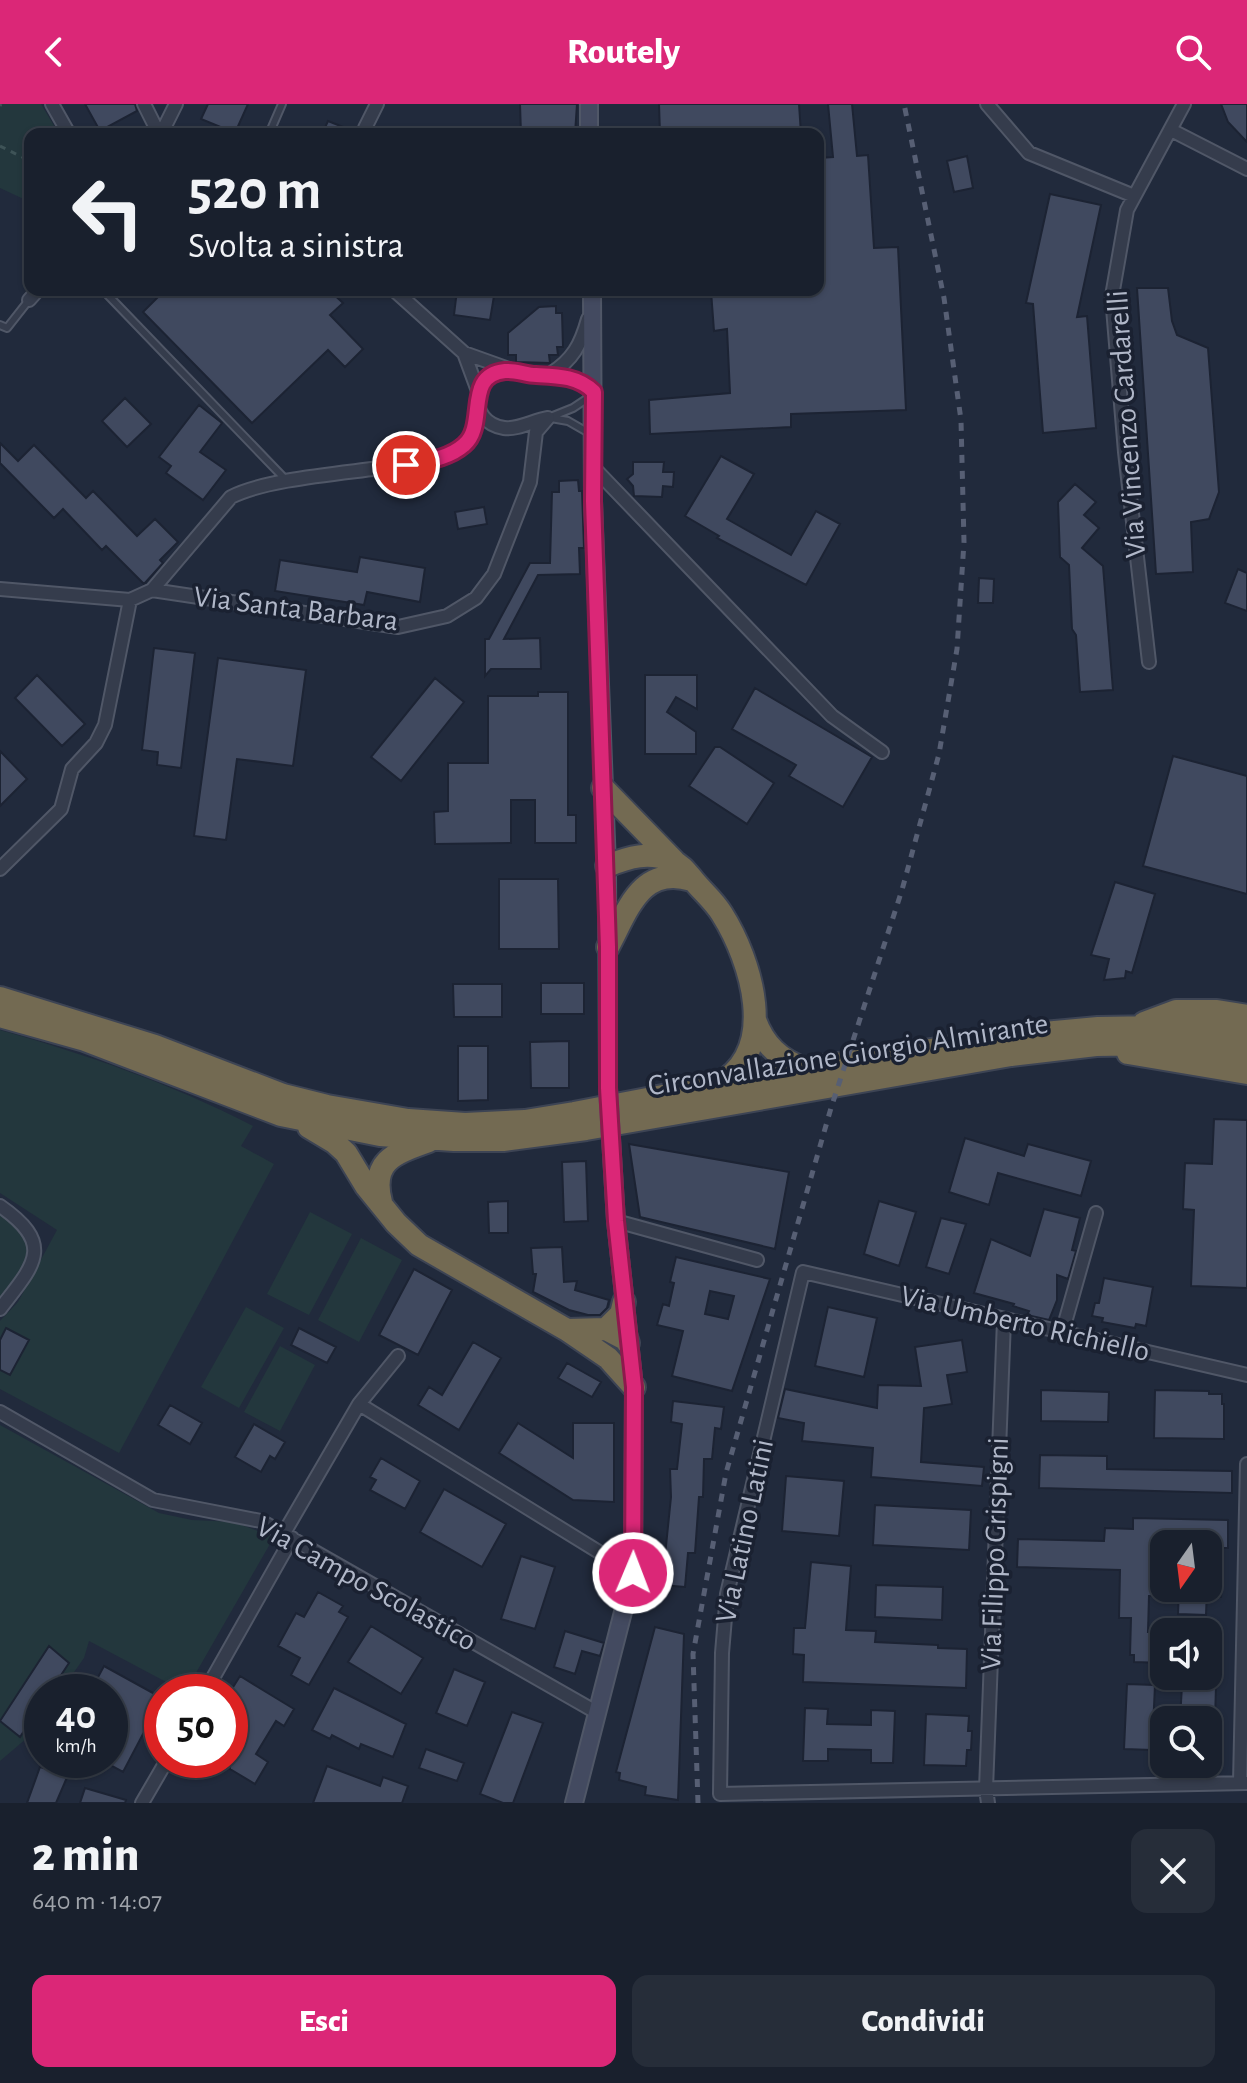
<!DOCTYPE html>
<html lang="it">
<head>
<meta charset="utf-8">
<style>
  :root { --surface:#19202d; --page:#262d39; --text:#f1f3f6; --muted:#9fa3aa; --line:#373e49; --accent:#db2777 }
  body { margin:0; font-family:"Alegreya Sans",sans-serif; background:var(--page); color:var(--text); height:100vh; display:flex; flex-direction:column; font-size:30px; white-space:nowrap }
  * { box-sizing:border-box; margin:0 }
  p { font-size:26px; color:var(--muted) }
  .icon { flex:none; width:44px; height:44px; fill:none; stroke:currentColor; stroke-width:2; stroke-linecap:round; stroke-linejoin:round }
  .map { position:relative; height:1699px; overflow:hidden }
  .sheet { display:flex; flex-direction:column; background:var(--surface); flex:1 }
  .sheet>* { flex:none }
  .guide { position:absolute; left:24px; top:24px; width:800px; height:168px; border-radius:16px; box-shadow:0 2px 6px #0004,0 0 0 2px var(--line); background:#19202d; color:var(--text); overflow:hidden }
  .needle { width:52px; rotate:194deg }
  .controls { position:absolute; left:1150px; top:1426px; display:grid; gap:16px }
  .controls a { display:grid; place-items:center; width:72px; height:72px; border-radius:16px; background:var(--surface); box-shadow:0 2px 6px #0004,0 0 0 2px var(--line); font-size:40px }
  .speed { position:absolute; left:24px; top:1570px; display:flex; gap:16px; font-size:40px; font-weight:700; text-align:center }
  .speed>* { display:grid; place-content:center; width:104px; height:104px; border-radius:50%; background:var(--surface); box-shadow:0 2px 6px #0004,0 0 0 2px var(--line); line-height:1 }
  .speed small { font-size:20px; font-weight:400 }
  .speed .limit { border:12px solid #d22; background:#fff; color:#111 }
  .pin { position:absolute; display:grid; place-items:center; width:68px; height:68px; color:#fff; margin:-34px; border:4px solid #fff; border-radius:50%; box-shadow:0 2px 8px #0007 }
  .me { position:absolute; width:88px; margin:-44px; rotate:1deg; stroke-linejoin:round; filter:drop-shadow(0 0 6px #0008) }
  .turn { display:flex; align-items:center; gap:28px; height:168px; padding:0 32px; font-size:36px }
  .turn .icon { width:104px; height:104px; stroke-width:2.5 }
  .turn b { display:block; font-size:56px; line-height:68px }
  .round { display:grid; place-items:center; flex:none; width:84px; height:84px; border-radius:16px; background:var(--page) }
  .summary { display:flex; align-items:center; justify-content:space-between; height:136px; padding:0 32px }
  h1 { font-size:48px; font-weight:800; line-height:60px }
  .cta { display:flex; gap:16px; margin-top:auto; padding:16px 32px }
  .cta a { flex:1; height:92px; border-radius:16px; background:var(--accent); color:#fff; font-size:32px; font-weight:800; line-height:92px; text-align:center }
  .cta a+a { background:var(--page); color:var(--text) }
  header { display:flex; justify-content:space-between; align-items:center; height:104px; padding:0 32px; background:var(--accent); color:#fff; font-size:36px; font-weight:800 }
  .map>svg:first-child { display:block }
  .green { fill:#23373d }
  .building { fill:#40495f; stroke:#1c2333; stroke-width:2; fill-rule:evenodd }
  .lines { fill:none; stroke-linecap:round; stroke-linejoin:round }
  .lane-casing { stroke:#505767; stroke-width:10 }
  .street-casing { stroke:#505767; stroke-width:16 }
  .secondary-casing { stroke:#505767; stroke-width:20 }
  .highway-casing { stroke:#3d4454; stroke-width:26 }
  .path { stroke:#3e5357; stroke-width:3; stroke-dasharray:6 6; stroke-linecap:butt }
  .lane { stroke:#353c4c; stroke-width:6 }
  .street { stroke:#353c4c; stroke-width:12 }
  .secondary { stroke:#434a60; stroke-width:16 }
  .highway { stroke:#736a52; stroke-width:22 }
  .rail { stroke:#575f74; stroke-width:5; stroke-dasharray:8 8; stroke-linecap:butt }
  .secondary-bridge-casing { stroke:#505767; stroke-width:20; stroke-linecap:butt }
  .secondary-bridge { stroke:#434a60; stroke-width:16 }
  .route-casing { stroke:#8e194d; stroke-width:20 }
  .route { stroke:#db2777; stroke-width:14 }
  .labels { text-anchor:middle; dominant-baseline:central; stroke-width:7; stroke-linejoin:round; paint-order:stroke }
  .street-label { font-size:30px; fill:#b0b7c8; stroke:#1a2131 }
</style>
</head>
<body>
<header><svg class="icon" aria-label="back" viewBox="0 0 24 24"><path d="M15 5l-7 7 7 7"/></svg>Routely<svg class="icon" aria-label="search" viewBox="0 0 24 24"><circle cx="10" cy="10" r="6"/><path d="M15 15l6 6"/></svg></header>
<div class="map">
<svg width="1247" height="1699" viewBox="0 0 1247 1699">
  <rect width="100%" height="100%" fill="#212a3c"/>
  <path class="green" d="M0,0h41l18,30h-29v68l-30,-14z
    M0,926c88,25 172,54 253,96l-12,20 33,18 -155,289 -119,-64v-68l18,-19 39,-72 -57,-37z
    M0,1102l23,16 11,28 -34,59z
    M310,1108l42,22 -43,81 -42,-21z
    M361,1134l41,22 -43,82 -41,-22z
    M246,1203l38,21 -45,80 -38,-21z
    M280,1242l35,19 -35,66 -36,-19z
    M0,1321l159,88 33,7 42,2 40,15 -89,155 -96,-51 -5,17 -24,34h-18v25l-15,21 -27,23z"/>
  <path class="building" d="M85,0h50l2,7 -37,20z
    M208,0h40l-13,29 -34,-14z
    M520,0h57l-2,30h-54z
    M659,0h140l2,30h-141z
    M828,0h24l5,52 11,-1 6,93 24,-1 8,163 -115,4v13l-141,7 -1,-34 81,-7 -3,-64 -13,2 -3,-40 107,-1v-132l15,-1z
    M1221,0h26v38l-19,-20z
    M328,17l30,12v1h-36z
    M967,52l6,32 -19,4 -7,-31z
    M1050,90l51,11 -24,112 10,-1 9,112 -53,5 -10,-129 -7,-1z
    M1137,184h31l4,33 5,14 31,13 11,144 -10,27 -18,3 2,50 -37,2z
    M165,186h164l14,13 -13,12 33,34 -18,18 -17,-17 -76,73 -109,-111z
    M457,186h38l-5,30 -36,-5z
    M556,202v7h6l1,34h-6l1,8h-9l1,8 -34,-1v-7h-8v-22l31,-26z
    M125,294l26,26 -24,23 -25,-26z
    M199,301l23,18 -22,29 26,18 -23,30 -37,-27 5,-7 -12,-9z
    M0,339l18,18 16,-16 52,53 7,-7 44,45 18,-17 23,23 -18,18 3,3 -19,21 -38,-38 -4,4 -39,-41 -9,9 -54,-55z
    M721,352l33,18 -27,45 64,36 25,-44 24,13 -34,61 -89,-47 2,-2 -34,-20z
    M633,358h31l-1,10h11l-1,15 -10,-1 -1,11 -28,-1 -1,-10 -6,-7 6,-5z
    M578,376l1,11h3l2,57h-5l1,26 -42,1 -34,64 36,-1 1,31h-50l-6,7v-37h4l41,-76h20l2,-71h7v-11z
    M1075,380l21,18 -12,13 15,13 -17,20 21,18 10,124 -33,2 -4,-57 -4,-6 -3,-64 -9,-8 -2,-55z
    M484,403l3,17 -29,5 -3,-17z
    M360,453l65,11 -5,34 -53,-10 -3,13 -89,-14 5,-31 77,12z
    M1238,465l9,4v38l-22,-8z
    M979,474l15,1 -1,24h-15z
    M154,544l41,5 -14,115 -24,-3 1,-13 -16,-2z
    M218,554l88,12 -13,96 -56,-7 -11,81 -32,-4z
    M37,571l48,49 -23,22 -47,-48z
    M645,571h52v34l-21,-12 -9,15 29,20v22h-51z
    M435,574l29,24 -63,79 -30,-24z
    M755,584l117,69 -29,50 -54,-31 7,-11 -64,-36z
    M538,588h30v123h8v28h-41v-43h-24v43l-76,1 -1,-32 14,-1v-48h40v-67h50z
    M715,643h5l54,36 -27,41 -58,-38z
    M0,647l27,28 -27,27z
    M1173,652l74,20v118l-104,-28z
    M499,775h59l1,70h-60z
    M1115,778l40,12 -23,79 -6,-2 -1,7 -21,2 5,-21 -18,-4z
    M541,879h43v31h-43z
    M453,880h49v33h-48z
    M569,937v47h-38l-1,-46z
    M458,942h30v54l-30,1z
    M1214,1015l33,1v168l-56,-2 3,-76 -11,-1 2,-46 27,1z
    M965,1034l59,18 4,-12 63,17 -10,35 -83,-23 -9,32 -40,-13z
    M629,1040l160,28 -14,77 -135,-32z
    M586,1057l2,60 -24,1 -2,-60z
    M508,1097v32h-19l-1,-31z
    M879,1097l37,11 -17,54 -35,-12z
    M1044,1105l36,9 -8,32 4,1 -8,28 -11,-4v25l-8,20 -22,-5 2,-4 -16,-5 1,-2 -40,-11 17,-54 39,17z
    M941,1114l25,6 -17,50 -23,-7z
    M562,1143l2,35 13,-1 -2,9 34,10 -2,8 -7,7h-12l-19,-5 -36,-18 3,-18h-3l-2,-26z
    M676,1153l94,22 -38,112 -60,-15 11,-45 -26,-6 6,-21 6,2 5,-23 -4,-1zM710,1187l24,5 -6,23 -23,-5z
    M414,1165l38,21 -34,65 -39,-20z
    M1104,1174l49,9 -7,39 -10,-2 -1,4 -33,-6 1,-4 -11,-2 3,-13h4z
    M828,1203l49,11 -13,59 -49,-11z
    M6,1224l23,12 -19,35 -10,-5v-30z
    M299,1224l37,19 -9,16 -36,-18z
    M962,1236l5,32 -20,3 5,29 -28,4 -3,54 63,5 -2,19 -111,-9 2,-29 -71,-7 2,-18 -26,-5 7,-29 92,19 1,-23 43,1 -6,-39z
    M473,1238l28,16 -42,72 -41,-25 11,-18 13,8z
    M567,1259l34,19 -9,15 -34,-19z
    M1041,1286l68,2 -1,30 -67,-1z
    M1155,1286l54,1v3h13v10h2v35l-70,-1z
    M673,1297l51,6 -3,22 -6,-1 -3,31h-8l-1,38h-4l-4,56h-7l-3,34 -23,-2 9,-88 -1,-28h7l5,-45 -11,-2z
    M170,1301l32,18 -12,21 -32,-19z
    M518,1319l55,35v-35h41v79l-41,-2 -74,-47z
    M254,1320l31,18 -10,17 -5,-3 -9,16 -26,-15z
    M1040,1351l67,1v13l125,2v22l-193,-5z
    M381,1354l39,23 -15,28 -35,-19 6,-10 -6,-3z
    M786,1372l58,5 -5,55 -57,-5z
    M444,1385l62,35 -24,43 -62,-35z
    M875,1401l96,5 -2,40 -96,-5z
    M1133,1414l95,2v28h-20v-4h-44v52h-15l-1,36h13v5h3v26l-30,-1v-7h-4l1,-37h-12l1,-48 -103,-3 1,-28 86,2 1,-13 28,1z
    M521,1452l34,11 -20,62 -34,-10z
    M811,1458l40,4 -5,64 30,1 -1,11 63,3v3l29,1 -1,39 -163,-6 1,-27 -11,-1 1,-26h11z
    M1208,1471h14l-1,22h-13z
    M876,1481l67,2 -1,33 -67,-3z
    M1179,1484h28l-1,27 -28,-1z
    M318,1488l25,14 -4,6 9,5 -39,68 -18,-10 9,-17 -22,-12 18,-33 8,4z
    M371,1522l52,32 -22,36 -53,-32z
    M655,1523l29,7 -6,166 -33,-5 1,-8 -27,-7 1,-7 -4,-1z
    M565,1527l39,12 -4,13 -18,-5 -7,23 -21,-7z
    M49,1542l20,17 -19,29h-8v12l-22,33 -20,-16z
    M104,1562l58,32 -39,74 -13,-7v-73h-20z
    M454,1565l31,13 -18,44 -31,-13z
    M240,1572l54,33 -10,17 -8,-5 -20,33 12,8 -13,22 -25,-15v-77z
    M1127,1580l28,1 -3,65 -28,-1z
    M1182,1581l34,1 -1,34h-35z
    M334,1584l72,36 -13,33 -32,-13 -2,5 -27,-14 -2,4 -18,-9z
    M805,1604l23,1 -1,15 44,1v-15l24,1 -2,52h-22v-13l-43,-1v12h-25z
    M512,1608l31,11 -30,80h-10l-23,-9z
    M926,1610l43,2 -1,15h4l-1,19h-4l-1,16 -42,-1z
    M426,1645l38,14 -7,18 -38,-13z
    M327,1662l53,20 3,-9 25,9 -6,17h-89z
    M40,1663l28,8 -12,28h-29z
    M85,1684l41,12 -1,3h-45z"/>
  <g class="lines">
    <g class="lane-casing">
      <path id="lane" d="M269,30l13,-30
        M103,186l182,189
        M360,186l3,2
        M0,221l7,3 22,-28
        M548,314l25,-10 18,-12
        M551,314l17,3 21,12"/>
    </g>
    <g class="street-casing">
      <path id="street" d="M52,0l17,30
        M144,0l15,30
        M987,0l42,49 105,43
        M365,24l12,-24
        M1171,26l76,39
        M161,30l15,-30
        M394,186l70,63 56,20 43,3 15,6 16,10
        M29,196l9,-10
        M464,249l14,38
        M510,267c-40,0 -44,51 -6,57 14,2 30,-8 44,-10
        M550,270c23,-14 31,-30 38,-55
        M593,363l239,249 50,36
        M0,485l130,11 22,-10 79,-93c37,-19 119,-24 163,-31 23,-3 53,-5 71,-21 11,-10 12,-26 12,-40
        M152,486l246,37 49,-11 29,-18 18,-24 36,-92 6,-50 12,-14
        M1149,558l-24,-210 -13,-156 15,-86 57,-106
        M0,765l61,-60 11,-40 24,-26 9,-18 25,-125
        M0,1102c56,39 34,59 0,103
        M616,1117l141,39
        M1062,1229l34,-120
        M1247,1271l-444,-103 -76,322 -5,59 -2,141 527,-11
        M359,1300l39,-48
        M0,1308l153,88 108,21 335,191
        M284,1429l75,-129 274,169
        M205,1588l87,-154
        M1240,1679l7,-319
        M142,1699l25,-43
        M988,1699l-2,-14 18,-469"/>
    </g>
    <g class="secondary-casing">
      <path id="secondary" d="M589,0v30
        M592,186l1,211 14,365 1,222
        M574,1699l59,-230 1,-186 -18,-166 -5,-83"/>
    </g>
    <g class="highway-casing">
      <path id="highway" d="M603,684l71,73
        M607,762c22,-9 42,-15 65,-5 10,4 15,12 22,20 9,11 20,20 28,33 29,46 58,137 -4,170
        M608,843c20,-37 33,-83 84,-67
        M0,894l155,48 128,49 44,11 81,14 57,4 60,-3 49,-8 231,-44 239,-36 54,-5 60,-1 89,9
        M0,912l85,24 196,75 99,20 74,5h49l83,-11 425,-74 85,-10 62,-1 89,9
        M755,916c9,25 25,40 50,49
        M1144,919l32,-12h41l30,5
        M1128,949l119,20
        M309,1023l25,15 12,11 20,33 30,37 23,22 148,85 41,28 26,29
        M381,1098c-11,-42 15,-49 48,-61
        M606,1225l21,11 1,3
        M567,1226l39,-1 15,-15 3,-12"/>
    </g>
    <path class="path" d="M0,2l1,-2
      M0,42l30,15"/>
    <use href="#lane" class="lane"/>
    <use href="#street" class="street"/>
    <use href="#secondary" class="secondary"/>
    <use href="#highway" class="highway"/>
    <path class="rail" d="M698,1699l-5,-149 33,-181 105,-365 71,-218 37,-136 18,-105 7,-107 -3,-122 -17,-122 -40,-194"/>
    <g class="secondary-bridge-casing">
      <path id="secondary-bridge" d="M608,984l3,50"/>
    </g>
    <use href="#secondary-bridge" class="secondary-bridge"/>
  </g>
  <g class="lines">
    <g class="route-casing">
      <path id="route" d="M406,361c20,-4 42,-6 58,-20 24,-20 -1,-70 41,-74 11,-1 21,4 31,4 21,1 42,1 58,17l-1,109 15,446v141l8,133 18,166 -1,186"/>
    </g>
    <use href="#route" class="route"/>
  </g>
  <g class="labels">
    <g class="street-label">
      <text transform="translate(1127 320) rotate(-94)">Via Vincenzo Cardarelli</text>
      <text transform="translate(296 505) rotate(7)">Via Santa Barbara</text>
      <text transform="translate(848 951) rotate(-9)">Circonvallazione Giorgio Almirante</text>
      <text transform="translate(1025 1220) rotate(13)">Via Umberto Richiello</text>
      <text transform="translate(745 1427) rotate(-78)">Via Latino Latini</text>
      <text transform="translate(995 1450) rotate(-88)">Via Filippo Grispigni</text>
      <text transform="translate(366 1480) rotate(29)">Via Campo Scolastico</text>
    </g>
  </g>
</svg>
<div class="controls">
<a><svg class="needle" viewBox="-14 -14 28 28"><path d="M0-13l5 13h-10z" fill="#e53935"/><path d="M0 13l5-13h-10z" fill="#9fa3aa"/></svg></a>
<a><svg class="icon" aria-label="sound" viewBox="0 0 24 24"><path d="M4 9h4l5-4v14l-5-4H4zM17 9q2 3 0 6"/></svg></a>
<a><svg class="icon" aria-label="search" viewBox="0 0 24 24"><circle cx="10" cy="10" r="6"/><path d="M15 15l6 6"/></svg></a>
</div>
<div class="speed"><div>40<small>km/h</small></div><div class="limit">50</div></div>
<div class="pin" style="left:406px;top:361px;background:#d93025"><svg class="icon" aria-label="arrive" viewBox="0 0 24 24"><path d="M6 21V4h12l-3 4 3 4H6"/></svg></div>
<svg class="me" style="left:633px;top:1469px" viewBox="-20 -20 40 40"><circle r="17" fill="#db2777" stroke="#fff" stroke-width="3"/><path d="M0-11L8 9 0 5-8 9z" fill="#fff"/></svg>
<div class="guide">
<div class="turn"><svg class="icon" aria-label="left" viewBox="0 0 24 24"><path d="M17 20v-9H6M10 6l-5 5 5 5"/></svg><div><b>520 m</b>Svolta a sinistra</div></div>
</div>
</div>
<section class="sheet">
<div class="summary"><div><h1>2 min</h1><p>640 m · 14:07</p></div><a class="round"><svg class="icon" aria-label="close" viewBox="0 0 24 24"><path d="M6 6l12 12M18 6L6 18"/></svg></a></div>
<div class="cta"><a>Esci</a><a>Condividi</a></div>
</section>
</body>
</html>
